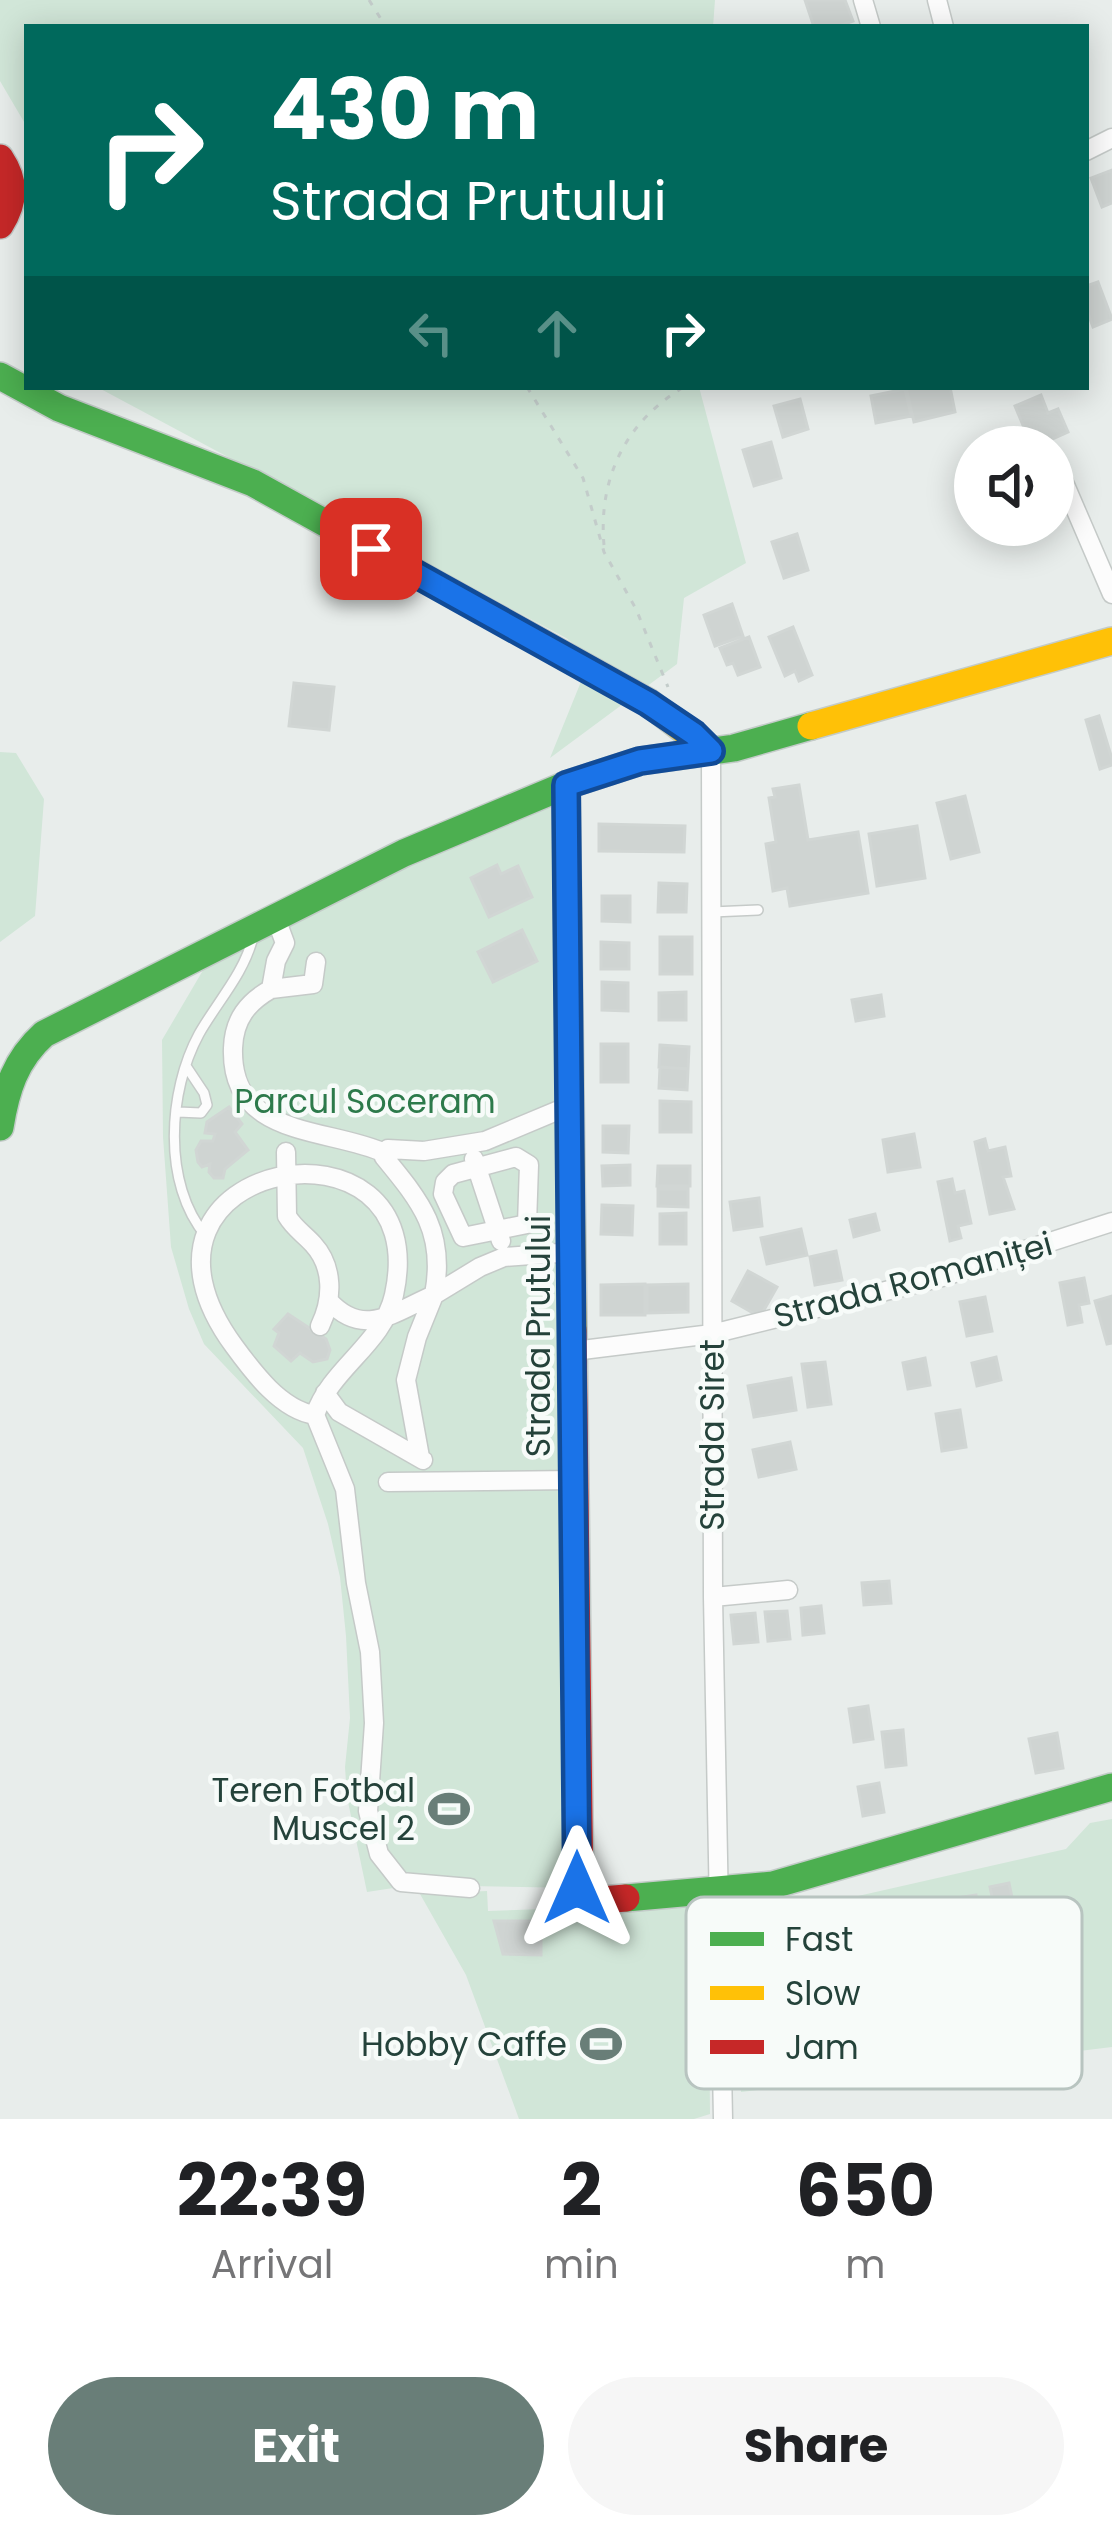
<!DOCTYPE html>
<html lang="en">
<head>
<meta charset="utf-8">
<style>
  :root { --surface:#fff; --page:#f6f6f6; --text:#202124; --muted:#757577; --accent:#697e78 }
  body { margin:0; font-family:Poppins,sans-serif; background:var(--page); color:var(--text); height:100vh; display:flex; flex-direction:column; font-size:45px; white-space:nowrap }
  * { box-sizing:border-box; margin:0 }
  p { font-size:39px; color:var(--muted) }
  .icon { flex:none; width:66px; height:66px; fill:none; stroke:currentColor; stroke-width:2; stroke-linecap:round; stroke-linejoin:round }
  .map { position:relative; height:2119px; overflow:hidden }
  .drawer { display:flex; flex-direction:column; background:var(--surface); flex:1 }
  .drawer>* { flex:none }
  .top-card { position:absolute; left:24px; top:24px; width:1065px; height:366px; border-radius:0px; box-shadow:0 6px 30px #0003; background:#00695c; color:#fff; overflow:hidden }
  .controls { position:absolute; left:954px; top:426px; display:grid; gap:24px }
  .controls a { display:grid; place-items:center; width:120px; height:120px; border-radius:50%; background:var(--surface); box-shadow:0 6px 30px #0003; font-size:60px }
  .pin { position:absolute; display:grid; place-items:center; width:102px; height:102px; color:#fff; margin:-51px; border-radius:24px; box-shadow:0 6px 18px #0006 }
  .me { position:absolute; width:132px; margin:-66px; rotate:0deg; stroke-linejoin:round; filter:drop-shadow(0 0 9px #0008) }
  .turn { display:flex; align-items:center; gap:42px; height:252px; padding:0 48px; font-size:54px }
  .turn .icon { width:156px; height:156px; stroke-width:2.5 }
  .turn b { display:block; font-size:84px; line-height:102px }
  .lanes { display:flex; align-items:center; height:114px; padding:0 48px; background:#0003; justify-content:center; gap:60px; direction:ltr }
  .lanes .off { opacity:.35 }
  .eta { display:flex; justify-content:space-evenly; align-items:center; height:204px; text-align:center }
  .eta b { font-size:72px; font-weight:700; line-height:84px }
  .button { display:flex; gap:24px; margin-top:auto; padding:24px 48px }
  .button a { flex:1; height:138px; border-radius:72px; background:var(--accent); color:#fff; font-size:48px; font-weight:700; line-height:138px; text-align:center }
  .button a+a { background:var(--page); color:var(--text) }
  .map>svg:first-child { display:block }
  .green { fill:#d1e6d8 }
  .building { fill:#cfd4d2; stroke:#d1d6d4; stroke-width:3 }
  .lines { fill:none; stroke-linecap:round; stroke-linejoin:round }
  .lane-casing { stroke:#c5cac8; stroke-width:12 }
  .street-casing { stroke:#c5cac8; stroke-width:21 }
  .fast-casing { stroke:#c3cbc8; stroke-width:30 }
  .slow-casing { stroke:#c3cbc8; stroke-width:30 }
  .jam-casing { stroke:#c3cbc8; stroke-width:30 }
  .path { stroke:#c3ccca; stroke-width:3; stroke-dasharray:6 9; stroke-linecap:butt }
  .lane { stroke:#fcfcfc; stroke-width:9 }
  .street { stroke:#fcfcfc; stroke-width:18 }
  .fast { stroke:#4caf50; stroke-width:27 }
  .slow { stroke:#ffc107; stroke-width:27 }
  .jam { stroke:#c62828; stroke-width:27 }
  .route-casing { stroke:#114b97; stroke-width:30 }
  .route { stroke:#1a73e8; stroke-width:21 }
  .labels { text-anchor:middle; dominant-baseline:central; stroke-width:9; stroke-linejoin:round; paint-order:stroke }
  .park-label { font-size:33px; fill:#2d7a4b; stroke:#f7fbf9 }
  .street-label { font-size:33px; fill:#24423a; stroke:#f7fbf9 }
  .poi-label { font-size:33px; fill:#24423a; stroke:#f7fbf9; text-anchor:end }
  .key { fill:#f7fbf9; stroke:#b8c4c0; stroke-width:3 }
  .key-label { font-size:33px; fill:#24423a }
</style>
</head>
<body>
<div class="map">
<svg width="1112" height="2119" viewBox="0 0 1112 2119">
  <rect width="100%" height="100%" fill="#e8edeb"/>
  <path class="green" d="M0,0h715l-2,27h-686v100l-27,-46z
    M97,387h602l47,176 -62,35 -7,66 -127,94 41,-101 -25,-19z
    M0,752l16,1 28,46 -9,117 -35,26z
    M566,785l11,1103 -164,-3 -46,7 -20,-95 -2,-30 5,-49 -4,-82 -6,-59 -12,-53 -25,-76 -99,-104 -15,-35 -18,-62 -8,-110 -1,-97 57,-97z
    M1112,1819v228l-371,45 -2,-169 327,-74 24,-26z
    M487,1891l1,20 220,-8 2,211 -16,5h-175l-53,-144 -46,-81z"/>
  <path class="building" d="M805,0h40l8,21 -17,6h-22z
    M1112,170v33l-10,4 -11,-29z
    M1098,282l14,37 -19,8 -7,-19v-22z
    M906,387h44l5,25 -41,10z
    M905,389l6,27 -35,7 -5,-27z
    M1041,395l7,18 10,-4 10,23 -22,10 2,5h-16l-17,-41z
    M800,399l8,30 -25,8 -9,-31z
    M771,442l10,36 -27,8 -11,-36z
    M797,534l11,36 -24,8 -12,-36z
    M732,604l11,32 -28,10 -11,-31z
    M793,627l19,48 -13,6 -4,-10 -10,5 -16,-39z
    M749,637l11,30 -22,8 -5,-12 -6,2 -7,-17z
    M294,683l40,4 -5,43 -40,-4z
    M1099,716l13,43v6l-12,4 -14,-49z
    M799,785l9,55 50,-8 10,61 -78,13 -3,-18 -14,3 -7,-47 10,-2 -7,-44 6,-1 -2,-8z
    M965,796l14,56 -28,7 -14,-56z
    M599,824l86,2 -1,26 -85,-1z
    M917,826l8,52 -48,8 -8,-52z
    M497,865l4,9 17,-8 14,31 -43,20 -18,-39z
    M659,883l28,1 -1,28h-28z
    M602,896h28v26l-28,-1z
    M522,930l15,31 -44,21 -15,-30z
    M660,937h32v37h-32z
    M601,942l28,1v26h-28z
    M602,982l26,1v28l-26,-1z
    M686,992v28h-27v-27z
    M881,995l3,21 -28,5 -4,-21z
    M601,1044h27v38h-27z
    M660,1045l29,2 -1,22 -29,-2z
    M660,1067l28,2 -1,21 -28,-2z
    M660,1101l31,1v30h-31z
    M229,1107l13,17 -7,8 13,18 -23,19 -2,9h-9l-5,-6 1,-8 -8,3 -4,-5 -2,-12 5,-9h12l2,-7 -10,-1 2,-11z
    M603,1126h26l-1,27 -25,-1z
    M914,1134l6,33 -32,5 -5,-32z
    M985,1139l3,12 17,-4 6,29 -8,1 11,32 -24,5 -15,-72z
    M630,1165v20l-27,1 -1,-20z
    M658,1166h32v20h-33z
    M952,1179l3,14 9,-2 7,32 -13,3 3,12 -11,3 -12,-59z
    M658,1189h30v18l-30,-1z
    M759,1198l3,28 -28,4 -4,-28z
    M602,1205l31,1 -1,29 -31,-1z
    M686,1213v31h-26v-30z
    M875,1214l4,16 -25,7 -4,-17z
    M801,1229l6,26 -40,9 -6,-26z
    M836,1251l6,29 -27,5 -5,-28z
    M748,1271l29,16 -17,30 -28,-16z
    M1084,1278l5,25 -10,2 3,17 -14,3 -8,-42z
    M645,1284v31h-44v-30z
    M688,1284v28l-41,1v-28z
    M1112,1296v47l-5,1 -12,-43z
    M985,1297l7,34 -25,5 -7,-34z
    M288,1314l38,25 4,11 -3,9 -14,3 -13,-9 -9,8 -17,-15 5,-13 -5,-4z
    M996,1357l5,23 -24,6 -5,-23z
    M925,1358l5,27 -22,4 -5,-26z
    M825,1362l6,42 -23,3 -6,-43z
    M791,1378l5,32 -42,7 -6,-31z
    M960,1410l6,37 -24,4 -6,-37z
    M790,1442l6,27 -37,8 -6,-27z
    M889,1581l2,22 -27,2 -2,-22z
    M821,1606l3,27 -21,2 -2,-27z
    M787,1611l3,28 -22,2 -3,-29z
    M755,1613l3,29 -24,2 -3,-29z
    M868,1706l5,33 -19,3 -5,-33z
    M903,1730l3,35 -20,2 -4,-35z
    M1057,1733l6,35 -27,5 -7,-34z
    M879,1783l5,29 -21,4 -5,-29z
    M1009,1883l7,34 -19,4 -7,-34z
    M976,1895l3,23 -18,3 -4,-23z
    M494,1921h47v34l-38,-1z"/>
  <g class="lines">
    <g class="lane-casing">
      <path id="lane" d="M712,912l46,-2
        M178,1112l23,1 6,-8 -3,-12 -18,-27
        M206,1236c-44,-52 -38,-145 -7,-202 18,-32 45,-60 54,-97"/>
    </g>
    <g class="street-casing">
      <path id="street" d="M863,0l8,27
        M937,0l7,27
        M1086,151l26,-13
        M1059,471l53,123
        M711,751l2,846 10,522
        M275,916l10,27 -9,18 -5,28c-23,13 -37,30 -38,59 -3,90 93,79 152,105
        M271,989l42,-5 3,-22
        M286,1152l1,64c7,12 17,18 26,28 21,23 20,55 7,82
        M516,1157l13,8 -2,59 -64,13 -20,-43 2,-12 8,-8z
        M474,1159l27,82
        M329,1301c35,38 65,11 105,-6 12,-63 -13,-93 -50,-138l4,-8 36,2 61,-10 86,-36
        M574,1351l138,-17 230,-57 170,-55
        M325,1393l14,19 84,48
        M315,1415c-34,-5 -62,-43 -81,-69 -138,-188 203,-246 160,-51 -11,49 -63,73 -79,120l30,74 11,94 14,69 4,71 -6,88 11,43 22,28 69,6
        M420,1457l-14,-77 11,-43 17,-42 46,-28 24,-10 69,-5
        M388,1482l187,-2
        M713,1597l75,-7"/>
    </g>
    <g class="fast-casing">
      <path id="fast" d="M0,376l59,32 194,75 244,135
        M0,1127c6,-37 15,-67 44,-93l360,-181 162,-68 74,-24 94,-13 77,-22
        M626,1898l147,-13 339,-98"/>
    </g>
    <g class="slow-casing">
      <path id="slow" d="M497,618l151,84 63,49
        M811,726l301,-85
        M566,785l7,545"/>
    </g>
    <g class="jam-casing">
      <path id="jam" d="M0,158c16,24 15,43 0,67
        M573,1330l7,567 9,4 37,-3"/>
    </g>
    <path class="path" d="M369,0l17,27
      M527,387l56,91 21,74 32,57 32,78
      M604,545c-6,-67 22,-124 80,-158"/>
    <use href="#lane" class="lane"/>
    <use href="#street" class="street"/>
    <use href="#fast" class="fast"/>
    <use href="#slow" class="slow"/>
    <use href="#jam" class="jam"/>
  </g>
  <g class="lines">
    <g class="route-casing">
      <path id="route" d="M371,549l277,154 46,31 17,17 -71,10 -74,24 11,1103"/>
    </g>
    <use href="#route" class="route"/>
  </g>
  <defs>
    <g id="stadium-bare" transform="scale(3.24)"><path d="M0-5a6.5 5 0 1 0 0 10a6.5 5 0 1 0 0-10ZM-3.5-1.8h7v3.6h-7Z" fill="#697e78" stroke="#f7fbf9" stroke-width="2.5" paint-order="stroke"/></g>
  </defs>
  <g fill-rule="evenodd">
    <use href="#stadium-bare" x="449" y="1809"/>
    <use href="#stadium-bare" x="601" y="2044"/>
  </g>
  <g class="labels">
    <g class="park-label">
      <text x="365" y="1101">Parcul Soceram</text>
    </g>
    <g class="street-label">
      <text transform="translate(913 1280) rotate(-15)">Strada Romaniței</text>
      <text transform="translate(538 1336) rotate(-90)">Strada Prutului</text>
      <text transform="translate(712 1435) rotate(-90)">Strada Siret</text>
    </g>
    <g class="poi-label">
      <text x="415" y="1790">Teren Fotbal<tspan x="415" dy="38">Muscel 2</tspan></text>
      <text x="567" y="2044">Hobby Caffe</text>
    </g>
  </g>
  <rect x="686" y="1897" width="396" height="192" rx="18" class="key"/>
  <rect x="710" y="1932" width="54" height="14" fill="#4caf50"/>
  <rect x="710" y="1986" width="54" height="14" fill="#ffc107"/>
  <rect x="710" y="2040" width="54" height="14" fill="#c62828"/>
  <g class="key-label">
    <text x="785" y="1951">Fast</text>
    <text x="785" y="2005">Slow</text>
    <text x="785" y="2059">Jam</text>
  </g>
</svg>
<div class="controls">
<a><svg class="icon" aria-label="sound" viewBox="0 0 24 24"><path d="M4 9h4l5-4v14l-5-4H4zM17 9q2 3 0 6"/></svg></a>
</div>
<div class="pin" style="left:371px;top:549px;background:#d93025"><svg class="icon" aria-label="arrive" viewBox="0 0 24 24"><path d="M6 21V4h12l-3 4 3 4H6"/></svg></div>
<svg class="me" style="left:577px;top:1888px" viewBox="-20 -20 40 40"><path d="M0-17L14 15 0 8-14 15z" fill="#1a73e8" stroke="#fff" stroke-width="4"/></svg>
<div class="top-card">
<div class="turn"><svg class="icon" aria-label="right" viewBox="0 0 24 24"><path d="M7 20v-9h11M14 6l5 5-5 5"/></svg><div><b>430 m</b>Strada Prutului</div></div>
<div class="lanes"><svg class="icon off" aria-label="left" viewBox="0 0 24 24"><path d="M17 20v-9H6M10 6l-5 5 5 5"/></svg><svg class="icon off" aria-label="ahead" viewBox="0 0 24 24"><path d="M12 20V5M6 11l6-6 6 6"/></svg><svg class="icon" aria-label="right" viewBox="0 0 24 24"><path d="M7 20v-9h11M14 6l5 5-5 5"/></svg></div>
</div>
</div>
<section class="drawer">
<div class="eta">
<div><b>22:39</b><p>Arrival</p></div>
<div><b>2</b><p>min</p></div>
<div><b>650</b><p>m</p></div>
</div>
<div class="button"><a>Exit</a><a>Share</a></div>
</section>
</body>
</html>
